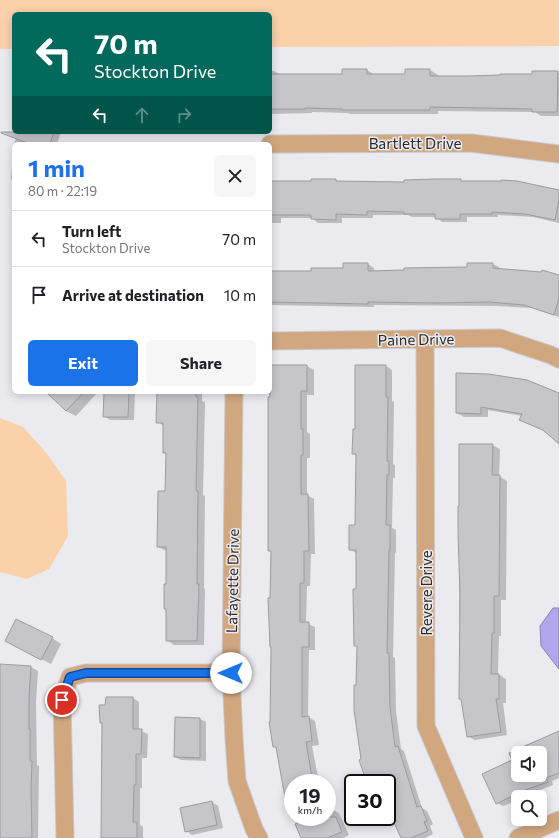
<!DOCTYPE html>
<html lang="en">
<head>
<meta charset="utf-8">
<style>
  :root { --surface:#fff; --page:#f6f6f6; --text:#202124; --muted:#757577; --line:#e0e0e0; --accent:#1a73e8 }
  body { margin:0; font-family:Commissioner,sans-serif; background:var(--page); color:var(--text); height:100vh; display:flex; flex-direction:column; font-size:15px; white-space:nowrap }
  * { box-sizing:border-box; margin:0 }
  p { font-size:13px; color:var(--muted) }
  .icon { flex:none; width:22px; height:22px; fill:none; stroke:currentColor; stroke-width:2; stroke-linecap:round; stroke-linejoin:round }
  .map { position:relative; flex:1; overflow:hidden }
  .details { position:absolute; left:12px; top:142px; width:260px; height:252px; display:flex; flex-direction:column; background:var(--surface); border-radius:6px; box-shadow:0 2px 10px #0003 }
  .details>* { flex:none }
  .guide { position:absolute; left:12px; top:12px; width:260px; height:122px; border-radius:6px; box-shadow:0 2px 10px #0003; background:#00695c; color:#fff; overflow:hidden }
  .controls { position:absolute; left:511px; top:746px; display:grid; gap:8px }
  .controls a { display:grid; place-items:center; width:36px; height:36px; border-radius:6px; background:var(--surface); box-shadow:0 2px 10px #0003; font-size:20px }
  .speed { position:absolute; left:284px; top:774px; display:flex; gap:8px; font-size:20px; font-weight:700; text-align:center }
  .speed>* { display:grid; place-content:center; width:52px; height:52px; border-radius:50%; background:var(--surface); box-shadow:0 2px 10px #0003; line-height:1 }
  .speed small { font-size:10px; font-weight:400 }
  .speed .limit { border:2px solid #111; border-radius:6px; background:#fff; color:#111 }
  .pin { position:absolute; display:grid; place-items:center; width:34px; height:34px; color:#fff; margin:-17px; border:2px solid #fff; border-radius:50%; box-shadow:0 1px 4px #0007 }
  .me { position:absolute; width:44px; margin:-22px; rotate:270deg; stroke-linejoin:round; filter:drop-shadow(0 0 3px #0008) }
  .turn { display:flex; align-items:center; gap:14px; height:84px; padding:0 16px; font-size:18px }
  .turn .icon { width:52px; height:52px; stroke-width:2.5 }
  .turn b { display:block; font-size:28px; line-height:34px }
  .lanes { display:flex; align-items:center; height:38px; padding:0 16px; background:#0003; justify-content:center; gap:20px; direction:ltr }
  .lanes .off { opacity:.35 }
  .round { display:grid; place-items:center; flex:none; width:42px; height:42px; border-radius:6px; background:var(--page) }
  .head { display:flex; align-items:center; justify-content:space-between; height:68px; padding:0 16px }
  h1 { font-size:24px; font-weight:700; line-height:30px; color:var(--accent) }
  .action { display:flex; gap:8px; margin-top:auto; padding:8px 16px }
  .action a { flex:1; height:46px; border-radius:6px; background:var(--accent); color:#fff; font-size:16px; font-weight:700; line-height:46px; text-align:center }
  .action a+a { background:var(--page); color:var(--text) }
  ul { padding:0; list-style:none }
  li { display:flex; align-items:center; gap:12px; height:56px; padding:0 16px; border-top:1px solid var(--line) }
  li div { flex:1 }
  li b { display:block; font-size:15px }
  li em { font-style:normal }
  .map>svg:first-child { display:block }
  .green { fill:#fad1a9 }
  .water { fill:#b2a6ed; stroke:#8a81b3 }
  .shadow { fill:#0003; fill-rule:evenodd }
  .building { fill:#c6c5ca; stroke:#9c9b9f; fill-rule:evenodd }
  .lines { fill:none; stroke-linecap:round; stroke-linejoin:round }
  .street-casing { stroke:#c8c8cc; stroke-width:19 }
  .street { stroke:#d0a77f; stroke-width:17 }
  .route-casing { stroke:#114b97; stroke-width:10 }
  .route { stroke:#1a73e8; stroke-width:7 }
  .labels { text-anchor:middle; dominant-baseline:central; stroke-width:3; stroke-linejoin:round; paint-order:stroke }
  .street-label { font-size:15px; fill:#2b2b2c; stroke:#ebeaef }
</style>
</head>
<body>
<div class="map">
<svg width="559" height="838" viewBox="0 0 559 838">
  <rect width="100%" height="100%" fill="#ebeaef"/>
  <path class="green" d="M0,0h559v46l-289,1v-33h-256v35h-14z
    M0,418l23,9 25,28 18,26 2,55 -19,33 -22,10 -27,-7z"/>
  <path class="water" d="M553,608h6v61l-18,-23 -1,-20z"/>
  <path class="shadow" d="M367,70l8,5h31v-5h24l8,5v2l95,-2 24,-3 2,1v43h-18l-6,-4 -97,-1v3h-88l-2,-1 -36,-1v1l-42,1v-43h4l7,4h62z
    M18,132h43l-4,12h-43v36l-3,-1 3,-35z
    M312,180h24l3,2 66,1 55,-3 4,2 95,9v32l-26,-6 -35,-2v2h-31v5h-25l-6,-5h-24l-4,-2h-35v3h-31v5h-24l-6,-5h-31v5h-11v-42l42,1z
    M368,264l6,4v4l94,-4 25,-4 6,3v3l60,6v41l-28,-9 -35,-2 -122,-1v2l-104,-2v-33h42l32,-3z
    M270,366h37l7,4v25h-7v37l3,2v24h-3v37l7,4 1,55h-4l-1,32h-3l-1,37 9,4v23h-6l-1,67 7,4 4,24 -7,1 7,36 1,1h-27v32l-9,-26 -7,-41 -3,-2 -3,-23 1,-171 -3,-2v-158h1z
    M386,366l6,4v31l2,1 -1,62 2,1v13h-2l-1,50 4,2v23h-1l-2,104 2,1 1,53 5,38 3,2 18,57 5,3 6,13 -3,2 3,8 -8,4h-23l-11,-24 -4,-2v-29h-19l-7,-23 1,-1 -4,-73v-39l-3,-2 2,-55 -1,-37 -6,-4 6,-23 1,-70 -4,-2 3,-24z
    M457,374l102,20v49l-13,-11 -26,-12 2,-4 -34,-6v7h-24l-7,-4z
    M50,392h48l-22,24 -10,-5 -17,-17z
    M105,392h30l-1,28h-24l-6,-4z
    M166,392h36v9l3,1 -2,93 2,1 -1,92 1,1 -1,56h-30l-7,-5v-30l-2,-1 2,-24v-34l-9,-4 8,-55 1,-37 -3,-2v-27l-6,-4z
    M492,445l8,4 -1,27 8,5 -1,119h-5v36h-2l-1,38 8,5v24h-3l4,32 -32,5 -8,-4 -5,-36 -2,-1 -1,-167z
    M52,638l9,6 -10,20 -45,-23z
    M0,665l31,2 7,4 -2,31 1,63 2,1 -1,72h-38z
    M133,698l6,4v28l9,4 -1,24h-5v30h-2v37l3,2v11h-40v-114l-2,-1z
    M176,718l24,1 6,3v39l-25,-1 -6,-3z
    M559,732v46l-7,3 1,4 -30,12h-5v3l-15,6 -6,-3 16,-43 -3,-7zM518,753h22v22h-22z
    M327,797l4,12 8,4 10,22 -6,3h-41l-8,-21h33z
    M212,802l6,4 5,22 -31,7 -6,-4z"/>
  <path class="building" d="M342,69h25v5h38v-5h25v7h38l32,-1v-1h32v-3h26l-1,41h-25v-3l-102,-2v3h-88v-1l-37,-1v1h-35v-35h72z
    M1,132h53l-4,12h-20l-29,-11z
    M311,179h25v2l68,1v-2l31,-1h26v2h40v-1l16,1 42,9v10l-4,20 -30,-6 -33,-2v2h-32v5h-25v-5h-31v-2l-37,-1v4l-31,-1v6l-25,-1v-4h-41v-34h41z
    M343,263h25v8l36,-1v-2l63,-1v-4h26v5l48,4 1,-2 17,5v24l-5,16 -30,-10 -35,-3 -53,1 -68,-1v2l-98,-2v-31h41v-3h32z
    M270,365h37v26h-6v38h2v26h-2v39h7l1,57h-5v32h-4v39h9v25h-7v70l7,-1 3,25 -6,1 7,41h-20v25l-6,1 -11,-62h-3l-4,-25h1l1,-75h-1l-2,-49h2l1,-47h-3v-154h2z
    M355,365h31v32h2l-1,64h2v14h-2l-1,50h4v25h-1l-2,103h2l1,54 5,40 3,-1 19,61 4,-1 6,15 -3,1 4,9 -17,7h-10l-14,-31v-30l-20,6 -8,-23 2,-1 -7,-49v-25h2l1,-39h-3l-1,-57h3v-39h-7v-25h6l1,-71h-4l1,-25h2z
    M456,373l32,1 39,6 32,13v51l-16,-14 -24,-10 3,-6 -41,-7v7l-25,-1z
    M46,392h38l-18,19z
    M104,392h25l-1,25h-25z
    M157,392h39v5h2l-2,94h2l-1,93h2l-2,57h-31v-32h-2v-25h2v-37h-9l1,-56h7l1,-38h-3v-30h-7z
    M459,444h34l-1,31h8l-1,121h-5v37h-2l-1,41h8v25h-3l5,33 -34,5 -6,-38h-2l1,-103 -2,-64v-26h1z
    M16,619l37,18 -12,23 -36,-19z
    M0,664l31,2 -2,32v31h1v32h2l-1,29 1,48h-32z
    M106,697h27v32h9l-1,25h-5v31h-2l-1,37h4v16h-36l1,-115h-2l-1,-18h6z
    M175,717l25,1v40l-26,-1z
    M559,731v42l-13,5 2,4 -23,8 -29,14 -14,-30 30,-14 -3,-7zM518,753h22v22h-22z
    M212,801l5,24 -32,7 -5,-24z
    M311,817h25l6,15 -15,6h-26l-6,-14z"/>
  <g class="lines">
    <g class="street-casing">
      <path id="street" d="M270,144l201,-1 88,11
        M425,339l1,387 48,112
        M270,341l230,-3 51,17 8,4
        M234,392l-3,281 3,66 3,42 17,48 5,9
        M65,838l-3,-138 8,-23 16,-4h145
        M518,838l41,-18"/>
    </g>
    <use href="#street" class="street"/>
  </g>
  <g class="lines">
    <g class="route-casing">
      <path id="route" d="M62,700l8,-23 16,-4h145"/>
    </g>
    <use href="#route" class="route"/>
  </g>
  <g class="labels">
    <g class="street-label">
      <text x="415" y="143">Bartlett Drive</text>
      <text transform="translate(416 339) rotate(-1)">Paine Drive</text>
      <text transform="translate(232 581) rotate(-89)">Lafayette Drive</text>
      <text transform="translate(426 593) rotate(-90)">Revere Drive</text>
    </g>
  </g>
</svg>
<div class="controls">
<a><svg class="icon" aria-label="sound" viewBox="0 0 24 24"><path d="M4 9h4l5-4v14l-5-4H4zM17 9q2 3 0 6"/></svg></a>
<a><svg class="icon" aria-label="search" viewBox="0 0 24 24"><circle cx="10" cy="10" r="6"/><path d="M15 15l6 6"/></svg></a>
</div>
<div class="speed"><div>19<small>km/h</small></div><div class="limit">30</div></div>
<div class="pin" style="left:62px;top:700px;background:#d93025"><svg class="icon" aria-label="arrive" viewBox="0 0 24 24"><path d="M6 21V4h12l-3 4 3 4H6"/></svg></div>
<svg class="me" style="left:231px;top:673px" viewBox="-20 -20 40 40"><circle r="19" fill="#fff"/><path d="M0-13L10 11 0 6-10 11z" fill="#1a73e8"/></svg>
<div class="guide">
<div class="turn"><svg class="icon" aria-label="left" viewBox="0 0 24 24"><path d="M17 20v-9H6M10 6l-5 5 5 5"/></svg><div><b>70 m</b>Stockton Drive</div></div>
<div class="lanes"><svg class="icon" aria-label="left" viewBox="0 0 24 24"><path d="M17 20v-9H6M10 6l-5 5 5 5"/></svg><svg class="icon off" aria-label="ahead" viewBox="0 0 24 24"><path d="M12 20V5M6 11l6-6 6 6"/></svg><svg class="icon off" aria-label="right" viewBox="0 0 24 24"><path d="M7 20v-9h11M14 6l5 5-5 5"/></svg></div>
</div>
<section class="details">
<div class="head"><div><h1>1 min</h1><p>80 m · 22:19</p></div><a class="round"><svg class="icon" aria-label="close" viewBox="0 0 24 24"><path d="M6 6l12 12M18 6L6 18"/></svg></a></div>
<ul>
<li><svg class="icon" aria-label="left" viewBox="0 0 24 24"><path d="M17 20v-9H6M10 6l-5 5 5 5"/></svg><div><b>Turn left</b><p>Stockton Drive</p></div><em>70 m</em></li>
<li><svg class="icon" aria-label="arrive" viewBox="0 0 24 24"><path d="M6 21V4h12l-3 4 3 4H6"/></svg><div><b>Arrive at destination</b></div><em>10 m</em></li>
</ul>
<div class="action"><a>Exit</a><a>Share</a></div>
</section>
</div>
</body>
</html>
